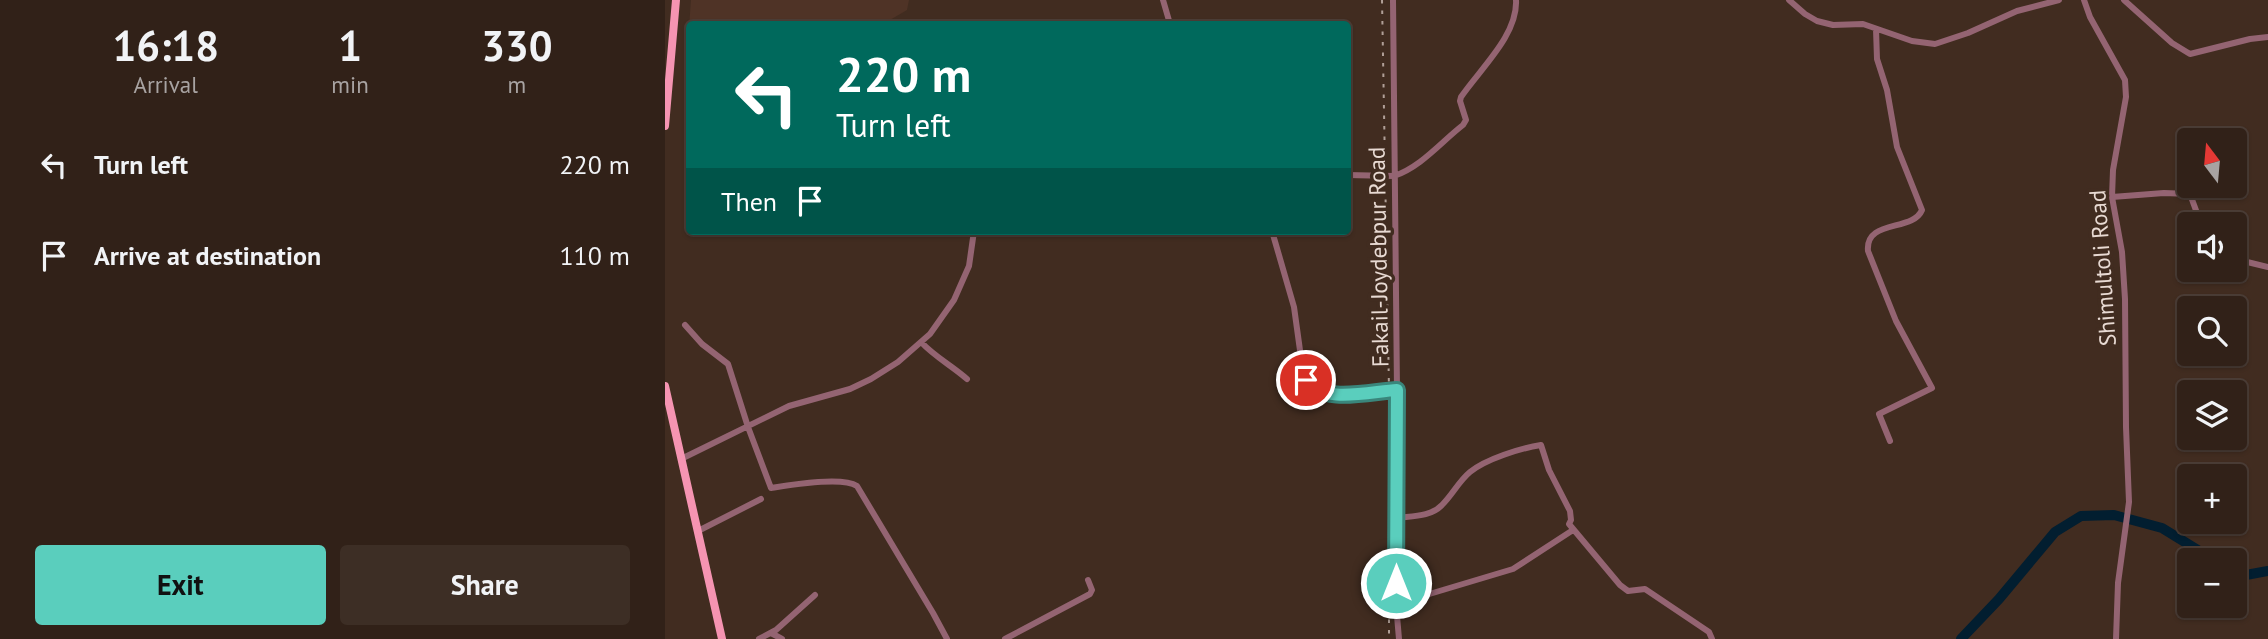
<!DOCTYPE html>
<html lang="en">
<head>
<meta charset="utf-8">
<style>
  :root { --surface:#312118; --page:#3d2e25; --text:#f1f3f6; --muted:#a8a3a2; --line:#4c3e37; --accent:#5acebd }
  body { margin:0; font-family:"PT Sans",sans-serif; background:var(--page); color:var(--text); height:100vh; display:flex; flex-direction:column; font-size:26px; white-space:nowrap }
  * { box-sizing:border-box; margin:0 }
  p { font-size:23px; color:var(--muted) }
  .icon { flex:none; width:38px; height:38px; fill:none; stroke:currentColor; stroke-width:2; stroke-linecap:round; stroke-linejoin:round }
  .map { position:relative; flex:1; overflow:hidden }
  .sheet { display:flex; flex-direction:column; background:var(--surface); width:665px }
  .sheet>* { flex:none }
  .hud { position:absolute; left:21px; top:21px; width:665px; height:214px; border-radius:7px; box-shadow:0 2px 5px #0004,0 0 0 2px var(--line); background:#00695c; color:#fff; overflow:hidden }
  .needle { width:46px; rotate:344deg }
  .tools { position:absolute; left:1512px; top:128px; display:grid; gap:14px }
  .tools a { display:grid; place-items:center; width:70px; height:70px; border-radius:7px; background:var(--surface); box-shadow:0 2px 5px #0004,0 0 0 2px var(--line); font-size:35px }
  .pin { position:absolute; display:grid; place-items:center; width:60px; height:60px; color:#fff; margin:-30px; border:4px solid #fff; border-radius:50%; box-shadow:0 2px 7px #0007 }
  .me { position:absolute; width:77px; margin:-38px; rotate:0deg; stroke-linejoin:round; filter:drop-shadow(0 0 5px #0008) }
  .turn { display:flex; align-items:center; gap:24px; height:147px; padding:0 35px; font-size:32px }
  .turn .icon { width:91px; height:91px; stroke-width:2.5 }
  .turn b { display:block; font-size:49px; line-height:60px }
  .then { display:flex; align-items:center; height:66px; padding:0 35px; background:#0003; gap:14px; font-size:26px }
  .eta { display:flex; justify-content:space-evenly; align-items:center; height:119px; text-align:center }
  .eta b { font-size:42px; font-weight:800; line-height:49px }
  .action { display:flex; gap:14px; margin-top:auto; padding:14px 35px }
  .action a { flex:1; height:80px; border-radius:7px; background:var(--accent); color:#111; font-size:28px; font-weight:800; line-height:80px; text-align:center }
  .action a+a { background:var(--page); color:var(--text) }
  ul { padding:0; list-style:none }
  li { display:flex; align-items:center; gap:21px; height:91px; padding:0 35px }
  li div { flex:1 }
  li b { display:block; font-size:26px }
  li em { font-style:normal }
  main { display:flex; flex:1; min-height:0 }
  .map>svg:first-child { display:block }
  .built { fill:#4f3326 }
  .lines { fill:none; stroke-linecap:round; stroke-linejoin:round }
  .river { stroke:#021e30; stroke-width:10 }
  .minor { stroke:#946472; stroke-width:6 }
  .major { stroke:#f594b2; stroke-width:8 }
  .rail { stroke:#b09f97; stroke-width:2; stroke-dasharray:3.5 7; stroke-linecap:butt }
  .route-casing { stroke:#3a867b; stroke-width:18 }
  .route { stroke:#5acebd; stroke-width:12 }
  .labels { text-anchor:middle; dominant-baseline:central; stroke-width:7; stroke-linejoin:round; paint-order:stroke }
  .street-label { font-size:23px; fill:#e8dad3; stroke:#412c20 }
</style>
</head>
<body>
<main>
<section class="sheet">
<div class="eta">
<div><b>16:18</b><p>Arrival</p></div>
<div><b>1</b><p>min</p></div>
<div><b>330</b><p>m</p></div>
</div>
<ul>
<li><svg class="icon" aria-label="left" viewBox="0 0 24 24"><path d="M17 20v-9H6M10 6l-5 5 5 5"/></svg><div><b>Turn left</b></div><em>220 m</em></li>
<li><svg class="icon" aria-label="arrive" viewBox="0 0 24 24"><path d="M6 21V4h12l-3 4 3 4H6"/></svg><div><b>Arrive at destination</b></div><em>110 m</em></li>
</ul>
<div class="action"><a>Exit</a><a>Share</a></div>
</section>
<div class="map">
<svg width="1603" height="639" viewBox="0 0 1603 639">
  <rect width="100%" height="100%" fill="#412c20"/>
  <path class="built" d="M26,0h218l-2,10 -24,14h-194v3z"/>
  <g class="lines">
    <path class="river" d="M1570,570l11,5 22,-4
      M1296,639l38,-40 56,-67 26,-16 33,-1 48,13 52,32"/>
    <path class="minor" d="M498,0l7,24
      M728,0l4,390 -1,214 3,35
      M1124,0l16,14 12,7 16,4 30,-1 49,17 23,3 33,-11 49,-22 42,-11
      M1419,0l6,17 35,63 1,17 -13,73 -1,27 10,55 3,47 1,128 3,75 -11,81 -2,56
      M1459,0l48,43 18,11 60,-15 18,-2
      M1211,29l1,30 10,31 10,57 25,63c-9,22 -57,9 -54,41l28,70 36,67 -53,26 11,27
      M682,175l47,1c27,-9 47,-34 69,-51l3,-5 -6,-19 1,-4c19,-28 57,-62 55,-97
      M1447,197l52,-4 26,1 11,30
      M607,231l22,76 9,65 6,12 12,8 21,3 55,-5
      M1570,259l33,8
      M20,325l17,19 26,20 20,63 23,61c19,-3 71,-12 86,-2l76,127 14,26
      M256,342c14,15 30,23 46,37
      M16,459l108,-53 61,-17 21,-10 27,-17 32,-28 24,-34 15,-34 5,-35
      M732,518c15,-2 34,-1 45,-13 11,-11 17,-24 28,-33 16,-13 51,-24 71,-27l8,25 21,41 1,9 -2,4 51,61 8,6 17,-2 64,43 3,7
      M33,531l63,-32
      M731,604l117,-35 60,-39
      M106,633l11,6
      M94,639l17,-9 39,-35
      M340,639l85,-45 2,-4 -4,-10"/>
    <path class="major" d="M0,126l11,-126
      M0,386l57,253"/>
    <path class="rail" d="M717,0l7,390v249"/>
  </g>
  <g class="lines">
    <g class="route-casing">
      <path id="route" d="M641,380c16,25 66,11 91,10l-1,193"/>
    </g>
    <use href="#route" class="route"/>
  </g>
  <g class="labels">
    <g class="street-label">
      <text transform="translate(713 257) rotate(-91)">Fakail-Joydebpur Road</text>
      <text transform="translate(1437 268) rotate(-94)">Shimultoli Road</text>
    </g>
  </g>
</svg>
<div class="tools">
<a><svg class="needle" viewBox="-14 -14 28 28"><path d="M0-13l5 13h-10z" fill="#e53935"/><path d="M0 13l5-13h-10z" fill="#a8a3a2"/></svg></a>
<a><svg class="icon" aria-label="sound" viewBox="0 0 24 24"><path d="M4 9h4l5-4v14l-5-4H4zM17 9q2 3 0 6"/></svg></a>
<a><svg class="icon" aria-label="search" viewBox="0 0 24 24"><circle cx="10" cy="10" r="6"/><path d="M15 15l6 6"/></svg></a>
<a><svg class="icon" aria-label="layers" viewBox="0 0 24 24"><path d="M12 4l9 5-9 5-9-5zM3 14l9 5 9-5"/></svg></a>
<a>+</a>
<a>−</a>
</div>
<div class="pin" style="left:641px;top:380px;background:#d93025"><svg class="icon" aria-label="arrive" viewBox="0 0 24 24"><path d="M6 21V4h12l-3 4 3 4H6"/></svg></div>
<svg class="me" style="left:731px;top:583px" viewBox="-20 -20 40 40"><circle r="17" fill="#5acebd" stroke="#fff" stroke-width="3"/><path d="M0-11L8 9 0 5-8 9z" fill="#fff"/></svg>
<div class="hud">
<div class="turn"><svg class="icon" aria-label="left" viewBox="0 0 24 24"><path d="M17 20v-9H6M10 6l-5 5 5 5"/></svg><div><b>220 m</b>Turn left</div></div>
<div class="then">Then<svg class="icon" aria-label="arrive" viewBox="0 0 24 24"><path d="M6 21V4h12l-3 4 3 4H6"/></svg></div>
</div>
</div>
</main>
</body>
</html>
